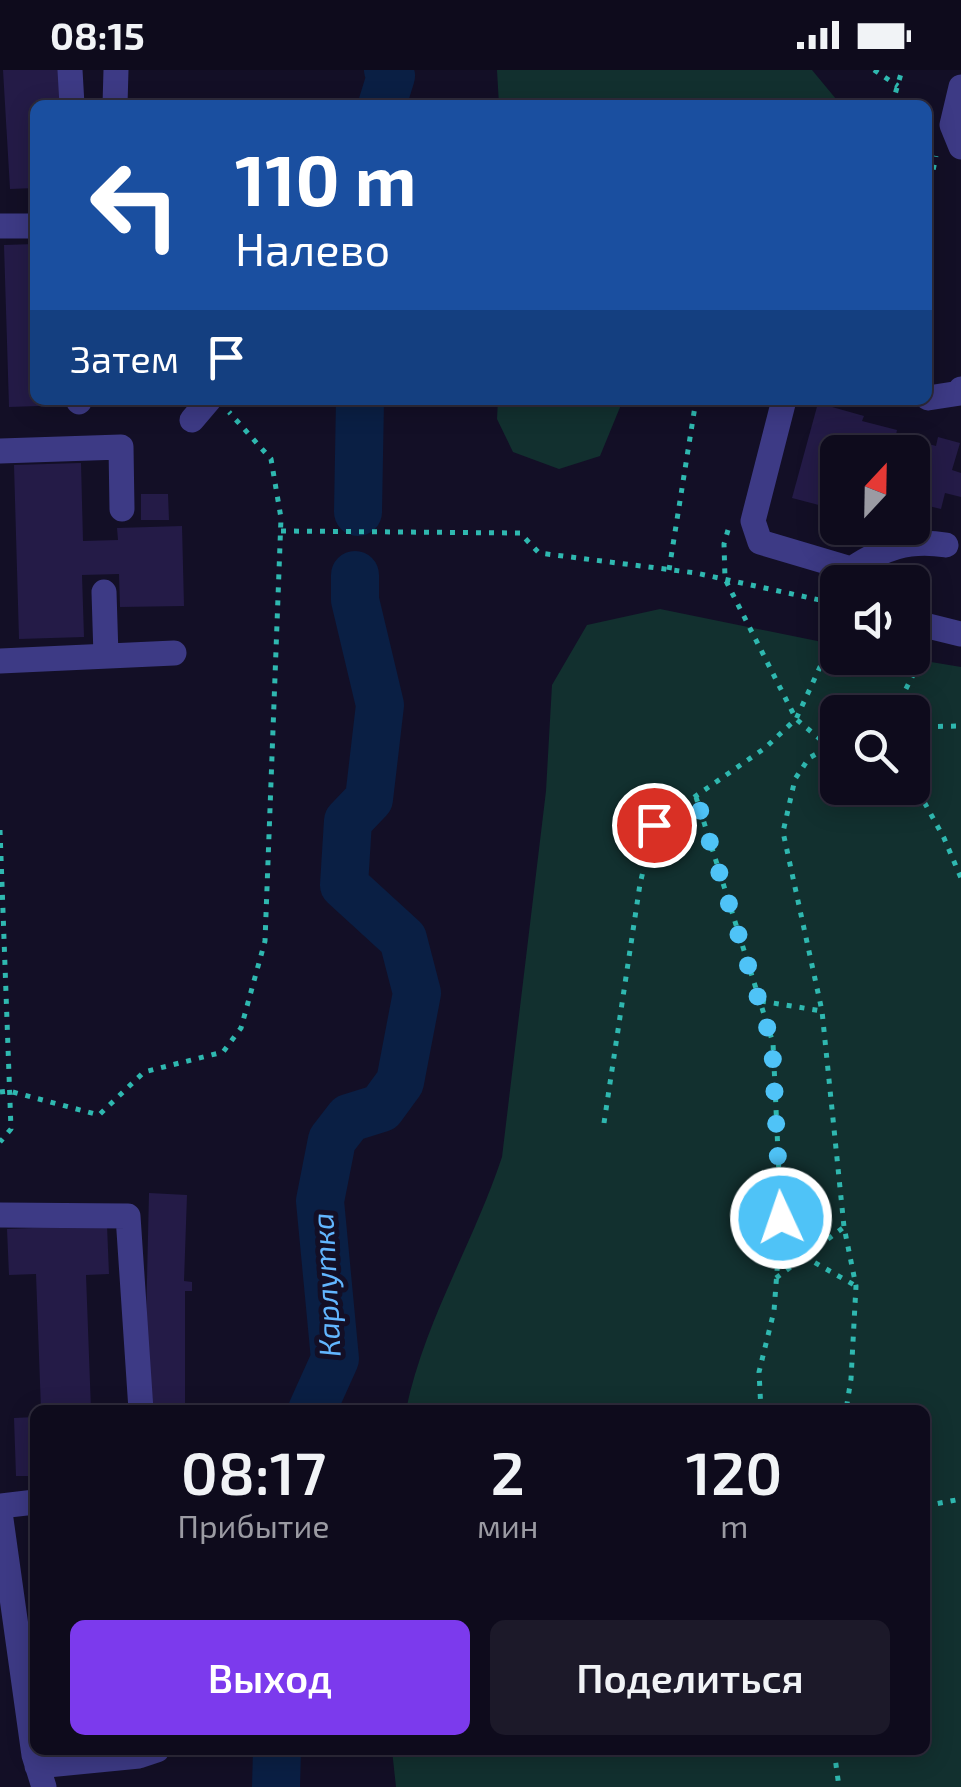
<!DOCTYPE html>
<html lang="ru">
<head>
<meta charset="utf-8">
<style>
  :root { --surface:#0e0b1c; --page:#1c1929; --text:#f1f3f6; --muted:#9b9ba3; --line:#2e2b3b; --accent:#7c3aed }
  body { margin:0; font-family:"Exo 2",sans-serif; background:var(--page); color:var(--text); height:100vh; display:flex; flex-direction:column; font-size:38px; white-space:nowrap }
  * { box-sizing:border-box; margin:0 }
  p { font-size:32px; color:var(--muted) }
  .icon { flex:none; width:55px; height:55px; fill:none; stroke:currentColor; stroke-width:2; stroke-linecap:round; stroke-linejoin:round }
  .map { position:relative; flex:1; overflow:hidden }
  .side { position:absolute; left:30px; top:1335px; width:900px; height:350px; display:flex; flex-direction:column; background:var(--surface); border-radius:15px; box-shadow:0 5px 25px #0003,0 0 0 2px var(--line) }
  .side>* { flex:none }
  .banner { position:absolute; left:30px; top:30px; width:902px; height:305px; border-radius:15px; box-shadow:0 5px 25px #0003,0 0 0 2px var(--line); background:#1a4fa0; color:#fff; overflow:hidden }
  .needle { width:65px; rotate:22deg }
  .controls { position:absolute; left:820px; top:365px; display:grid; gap:20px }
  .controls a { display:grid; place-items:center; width:110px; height:110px; border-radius:15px; background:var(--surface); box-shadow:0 5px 25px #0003,0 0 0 2px var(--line); font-size:50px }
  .pin { position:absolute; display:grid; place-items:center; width:85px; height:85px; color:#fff; margin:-42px; border:5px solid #fff; border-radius:50%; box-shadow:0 2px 10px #0007 }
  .me { position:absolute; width:110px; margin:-55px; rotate:357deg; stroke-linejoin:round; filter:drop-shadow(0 0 8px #0008) }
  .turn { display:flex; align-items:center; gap:35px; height:210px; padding:0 40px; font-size:45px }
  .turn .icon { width:130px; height:130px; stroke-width:2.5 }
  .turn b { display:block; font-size:70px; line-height:85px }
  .then { display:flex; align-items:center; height:95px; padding:0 40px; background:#0003; gap:20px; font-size:38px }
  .eta { display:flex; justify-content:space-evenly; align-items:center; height:170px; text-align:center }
  .eta b { font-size:60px; font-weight:600; line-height:70px }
  .primary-button { display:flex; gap:20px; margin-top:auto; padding:20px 40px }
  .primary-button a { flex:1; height:115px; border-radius:15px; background:var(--accent); color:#fff; font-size:40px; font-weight:600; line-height:115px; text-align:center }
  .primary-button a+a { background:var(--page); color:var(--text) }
  .status { display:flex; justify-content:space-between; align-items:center; height:70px; padding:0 50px; background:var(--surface); direction:ltr }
  .status svg { height:28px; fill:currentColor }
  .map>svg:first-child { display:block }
  .green { fill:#12302f; fill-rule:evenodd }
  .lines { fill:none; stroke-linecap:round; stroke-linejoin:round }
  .river { stroke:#0a1f44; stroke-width:48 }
  .building { fill:#241b47 }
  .path { stroke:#2fb8b0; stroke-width:5; stroke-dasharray:5 8; stroke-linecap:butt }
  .minor { stroke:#3d3a85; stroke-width:25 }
  .route { stroke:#4fc3f7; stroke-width:18; stroke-dasharray:0 32.4 }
  .labels { text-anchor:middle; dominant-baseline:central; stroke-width:10; stroke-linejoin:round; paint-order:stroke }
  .water-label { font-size:30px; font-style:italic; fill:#62b6ff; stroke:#130f26 }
</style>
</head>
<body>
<div class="status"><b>08:15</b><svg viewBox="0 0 49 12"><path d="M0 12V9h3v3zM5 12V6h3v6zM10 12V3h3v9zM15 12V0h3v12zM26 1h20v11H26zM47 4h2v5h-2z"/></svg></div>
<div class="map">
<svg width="961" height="1717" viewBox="0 0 961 1717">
  <rect width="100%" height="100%" fill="#130f26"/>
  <path class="green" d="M497,0h315l29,35h-342z
    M498,330h125l-23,56 -41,13 -46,-17 -16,-33z
    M660,539l177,36 1,13h69l54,9v1120h-565l-4,-37h533v-340h-519c18,-88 68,-168 96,-253l44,-366 6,-106 35,-60zM838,642h74v76h-74z"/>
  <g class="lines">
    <path class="river" d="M382,35l9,-29 -3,-6
      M358,442l2,-112
      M312,1340l23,-51 -15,-158 12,-61 17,-22 32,-10 19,-26 17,-89 -14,-54 -59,-54 4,-64 21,-22 11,-94 -25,-105v-25
      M276,1717l1,-37"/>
  </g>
  <path class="building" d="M3,0h59l3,35h-30v83l-25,1z
    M35,174v156h33v5l-59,2 -5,-162z
    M818,333l46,13 -2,5 35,9 -1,5 40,11 2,-9 22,6 -8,27 9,3v24l-16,-4 -4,16 -29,-7v-50h-74v58l-46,-12z
    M81,393l2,78 35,-1 -1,-12 65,-2 2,80 -64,1 -1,-33 -37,1 2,62 -65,2 -5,-174z
    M141,424h27l1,26h-28z
    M149,1123l38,2 -3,86 8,1v9h-7v119h-41z
    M107,1155l2,49 -23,1 5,135h-50l-5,-136 -27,1 -2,-46z
    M35,1347v59h-19l-2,-58z"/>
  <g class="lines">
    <path class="path" d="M874,0l24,16
      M892,35l10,-35
      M928,125l8,-39
      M728,460l-4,14 1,35 71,140 31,26
      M281,461l239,2 19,20 157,20 142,31
      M669,500l27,-170
      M894,642l33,-64
      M912,657l49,-1
      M838,672l-29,16 -14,21 -12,53 39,179 22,216 12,59 -5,93 -5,31
      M912,710l32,58 17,40
      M696,727l77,246 8,175 -7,93 -15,61 2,38
      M0,760l11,299 -11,13
      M761,931l61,10
      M0,1022l9,-1 90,24 45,-43 79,-20 18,-24 24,-87 16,-423 -10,-59 -42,-47
      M604,1053l36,-239 14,-59 111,-77 31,-29 42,-91
      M778,1181l27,6 51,29
      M776,1208l68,-51
      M925,1436l36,-7
      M834,1680l5,37"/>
    <path class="minor" d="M70,0l2,35
      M961,17l-9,38 9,22
      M115,35l1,-35
      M0,156h35
      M928,328l32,-5 1,-4
      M784,330l-31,121 7,21 91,27c33,-21 57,-30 95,-24
      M79,332v-2
      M192,350l17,-20
      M0,381l121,-4 1,62
      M104,522l2,64
      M912,552l49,12
      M0,591l174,-8
      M0,1145l128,1 13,194
      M0,1436l35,-4
      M0,1442l34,243 10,32
      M37,1696l102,-10 18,-6"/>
  </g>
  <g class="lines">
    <path class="route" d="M654,755l42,-28 76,246 9,175"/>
  </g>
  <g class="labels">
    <g class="water-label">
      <text transform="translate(325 1215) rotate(-93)">Карлутка</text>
    </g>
  </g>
</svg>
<div class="controls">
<a><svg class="needle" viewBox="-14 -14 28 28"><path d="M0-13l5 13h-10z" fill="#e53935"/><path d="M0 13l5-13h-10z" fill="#9b9ba3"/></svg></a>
<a><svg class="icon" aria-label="sound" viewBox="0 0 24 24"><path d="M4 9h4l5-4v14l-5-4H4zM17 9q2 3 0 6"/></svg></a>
<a><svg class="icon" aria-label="search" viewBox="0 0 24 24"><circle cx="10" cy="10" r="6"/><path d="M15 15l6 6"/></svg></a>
</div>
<div class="pin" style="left:654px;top:755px;background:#d93025"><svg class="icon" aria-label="arrive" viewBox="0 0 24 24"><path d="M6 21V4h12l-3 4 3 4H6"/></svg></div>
<svg class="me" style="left:781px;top:1148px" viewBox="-20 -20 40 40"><circle r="17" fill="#4fc3f7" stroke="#fff" stroke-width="3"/><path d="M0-11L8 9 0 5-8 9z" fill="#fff"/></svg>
<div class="banner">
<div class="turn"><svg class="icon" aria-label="left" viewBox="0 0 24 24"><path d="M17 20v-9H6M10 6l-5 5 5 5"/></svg><div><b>110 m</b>Налево</div></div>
<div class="then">Затем<svg class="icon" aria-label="arrive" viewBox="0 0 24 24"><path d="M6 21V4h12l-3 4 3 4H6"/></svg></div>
</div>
<section class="side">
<div class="eta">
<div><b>08:17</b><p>Прибытие</p></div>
<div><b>2</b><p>мин</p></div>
<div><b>120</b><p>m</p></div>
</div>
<div class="primary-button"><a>Выход</a><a>Поделиться</a></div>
</section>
</div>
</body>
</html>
